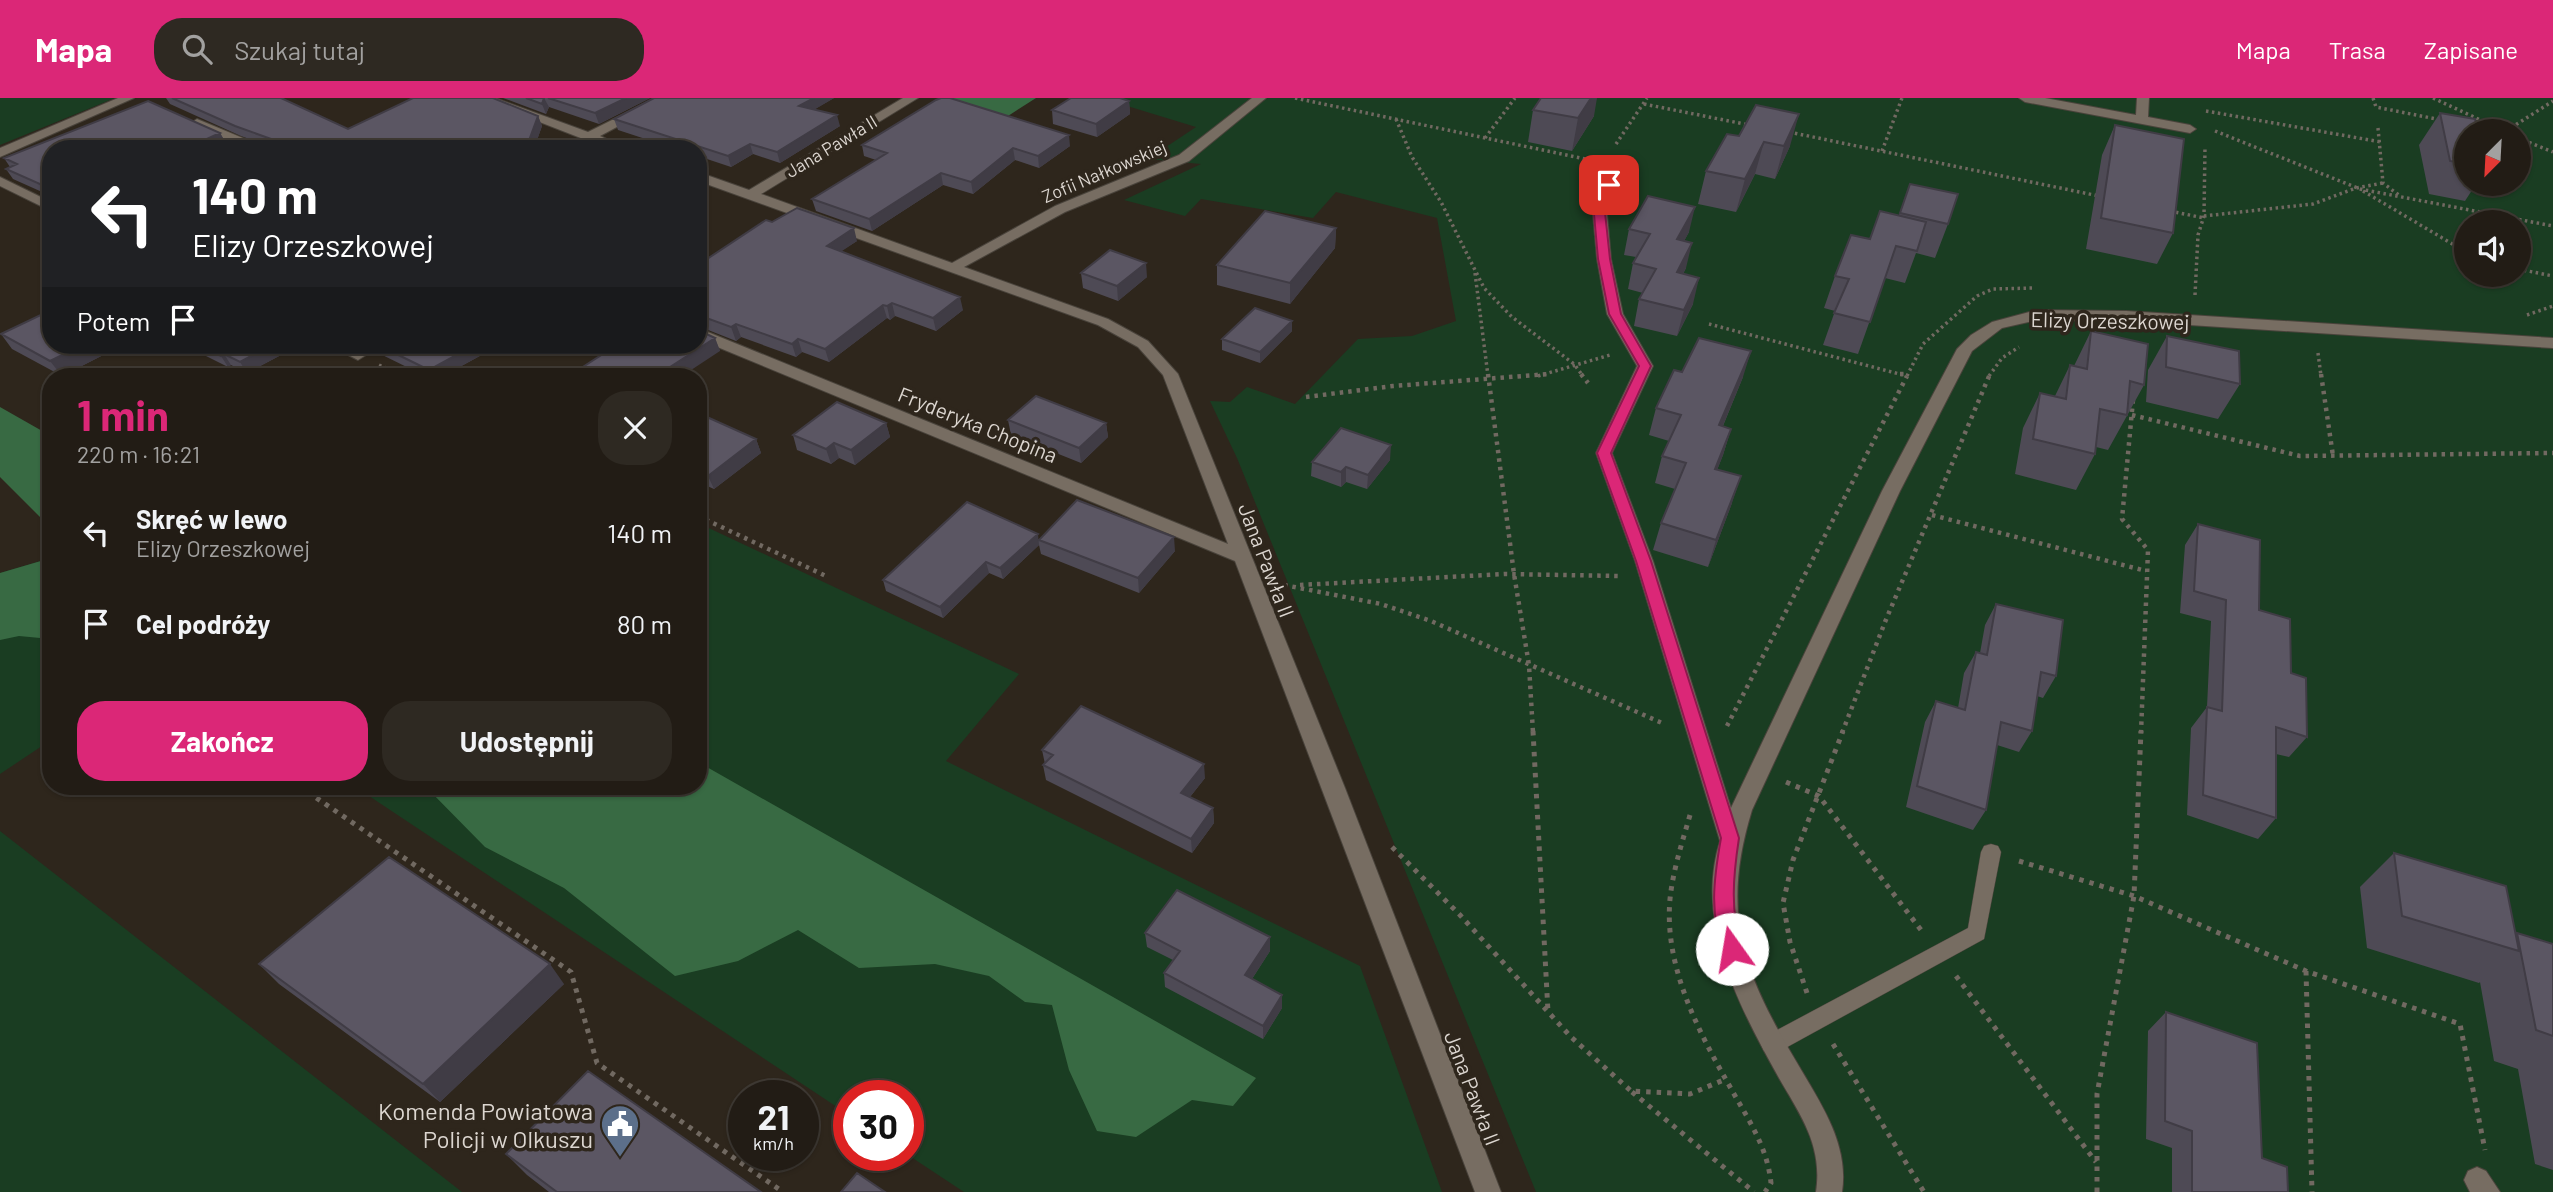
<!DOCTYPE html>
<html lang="pl">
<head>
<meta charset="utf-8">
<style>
  :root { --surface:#221c15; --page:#2e2922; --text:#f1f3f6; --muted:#a2a1a0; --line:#3f3a34; --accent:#db2777 }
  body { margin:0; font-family:Barlow,sans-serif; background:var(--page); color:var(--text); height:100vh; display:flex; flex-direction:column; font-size:26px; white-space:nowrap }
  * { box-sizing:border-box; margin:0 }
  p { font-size:23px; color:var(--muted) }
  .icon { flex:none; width:38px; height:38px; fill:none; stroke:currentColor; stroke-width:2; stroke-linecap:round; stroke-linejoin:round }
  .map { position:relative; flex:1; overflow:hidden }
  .sheet { position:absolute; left:42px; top:270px; width:665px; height:427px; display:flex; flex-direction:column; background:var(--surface); border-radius:28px; box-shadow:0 2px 5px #0004,0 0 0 2px var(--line) }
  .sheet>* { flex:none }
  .hud { position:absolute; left:42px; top:42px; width:665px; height:214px; border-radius:28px; box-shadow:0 2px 5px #0004,0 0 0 2px var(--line); background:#202124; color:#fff; overflow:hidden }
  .needle { width:46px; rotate:204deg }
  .buttons { position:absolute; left:2454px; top:21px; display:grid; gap:14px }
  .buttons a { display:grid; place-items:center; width:77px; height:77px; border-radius:50%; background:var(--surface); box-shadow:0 2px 5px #0004,0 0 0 2px var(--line); font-size:35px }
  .speed { position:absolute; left:728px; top:982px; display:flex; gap:14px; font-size:35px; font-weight:700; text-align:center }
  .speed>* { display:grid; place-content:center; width:91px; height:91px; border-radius:50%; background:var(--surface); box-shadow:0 2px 5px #0004,0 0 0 2px var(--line); line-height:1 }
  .speed small { font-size:18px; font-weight:400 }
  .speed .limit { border:10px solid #d22; background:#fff; color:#111 }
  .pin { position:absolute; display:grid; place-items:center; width:60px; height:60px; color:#fff; margin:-30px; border-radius:14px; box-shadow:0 4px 10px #0006 }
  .me { position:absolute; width:77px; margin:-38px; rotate:347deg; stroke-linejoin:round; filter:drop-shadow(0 0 5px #0008) }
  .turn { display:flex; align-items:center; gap:24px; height:147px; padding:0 35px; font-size:32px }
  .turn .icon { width:91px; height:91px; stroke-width:2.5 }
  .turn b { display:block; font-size:49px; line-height:60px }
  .then { display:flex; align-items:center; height:66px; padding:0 35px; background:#0003; gap:14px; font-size:26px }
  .round { display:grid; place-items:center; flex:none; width:74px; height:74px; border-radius:28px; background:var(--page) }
  .head { display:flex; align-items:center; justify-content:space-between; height:119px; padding:0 35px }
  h1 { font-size:42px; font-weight:700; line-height:52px; color:var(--accent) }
  .action { display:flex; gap:14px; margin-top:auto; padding:14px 35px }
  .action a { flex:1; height:80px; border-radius:28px; background:var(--accent); color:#fff; font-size:28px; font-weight:700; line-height:80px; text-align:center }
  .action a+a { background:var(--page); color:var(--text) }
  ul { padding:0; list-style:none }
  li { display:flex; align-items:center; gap:21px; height:91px; padding:0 35px }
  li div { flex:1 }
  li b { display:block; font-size:26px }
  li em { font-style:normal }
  header { display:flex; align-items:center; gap:42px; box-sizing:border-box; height:98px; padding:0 35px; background:var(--accent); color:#fff }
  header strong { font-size:33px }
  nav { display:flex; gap:38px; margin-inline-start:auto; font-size:24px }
  .search { width:490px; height:63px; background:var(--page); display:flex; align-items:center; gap:18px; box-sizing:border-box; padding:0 24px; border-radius:28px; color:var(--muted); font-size:26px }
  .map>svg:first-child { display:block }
  .green { fill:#1a3d22; fill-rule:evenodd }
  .forest { fill:#386a43 }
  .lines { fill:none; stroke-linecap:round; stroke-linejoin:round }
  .service-casing { stroke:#49433b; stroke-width:1 }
  .minor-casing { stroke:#49433b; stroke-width:2 }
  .path-far2 { stroke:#716961; stroke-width:3.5; stroke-dasharray:2.5 3.5; stroke-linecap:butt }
  .path-far1 { stroke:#716961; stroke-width:4.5; stroke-dasharray:3.5 5; stroke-linecap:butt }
  .path { stroke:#716961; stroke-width:5; stroke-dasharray:4.5 6; stroke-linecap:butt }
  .service { fill:#776d62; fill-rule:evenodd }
  .minor { fill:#776d62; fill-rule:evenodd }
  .wall { fill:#4e4a55 }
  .shaded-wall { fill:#403c45 }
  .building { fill:#5b5663; stroke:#403c45; stroke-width:2 }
  .route { fill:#db2777; stroke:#8e194d; stroke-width:2 }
  .labels { text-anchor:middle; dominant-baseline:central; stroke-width:7; stroke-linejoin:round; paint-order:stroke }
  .far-street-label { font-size:18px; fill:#dcd6d0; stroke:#2e261c }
  .street-label { font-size:21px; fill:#dcd6d0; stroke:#2e261c }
  .near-poi-label { font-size:24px; fill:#dcd6d0; stroke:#2e261c; text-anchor:end }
</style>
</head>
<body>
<header>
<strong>Mapa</strong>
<div class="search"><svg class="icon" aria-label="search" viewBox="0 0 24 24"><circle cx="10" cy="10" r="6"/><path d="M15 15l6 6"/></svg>Szukaj tutaj</div>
<nav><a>Mapa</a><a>Trasa</a><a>Zapisane</a></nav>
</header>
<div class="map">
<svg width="2553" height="1094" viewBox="0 0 2553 1094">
  <rect width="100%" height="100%" fill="#2e261c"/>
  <path class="green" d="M0,0h115l-115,47z
    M1101,0h1452v1094h-1017l-299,-734 -27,-57 20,1 17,-15 48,17 63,-65 54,-3 44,-15 -19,-103 -101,-26 -23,26 -112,-19 -16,17 -61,-16 77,-36 -53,-5 48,-32zM2466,33h52v53h-52zM2466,124h52v53h-52z
    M698,425l321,151 -73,87 414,205 82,226h-478l-56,-37v-59h-59v19l-495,-329h344z
    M51,460v182l-51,34v-201z
    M0,733l462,361h-462z"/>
  <path class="forest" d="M951,0h85l-28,18z
    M0,309l51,29v92l-51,-51z
    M51,460v81l-32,-3 -19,4v-67z
    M698,664l558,316 -23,28 -41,-6 -56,37 -39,-6 -28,-61 -17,-65 -27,-3 -36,-26 -54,-12 -76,4 -61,-38 -60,31 -63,15 -111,-88 -79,-41 -60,-61h273z"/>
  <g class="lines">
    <g class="service-casing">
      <path id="service" d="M1991,746l7,2 3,6 -17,87 -204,112 -8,3 -8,-3 -3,-7 3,-7 204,-109 13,-76 3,-6z"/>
    </g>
    <g class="minor-casing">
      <path id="minor" d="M118,0h16l-134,59v-9z
        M478,0h17l93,34 68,-34h15l-71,38 28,13h-19z
        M903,0h15l-157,96 191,69 103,-57 124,-51 73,-57h14l-77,63 -124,51 -101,55 144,52 40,22 30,33 167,414 156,404h-26l-240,-631 -537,-222v-11l530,216 -65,-169 -25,-28 -40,-22 -400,-144v-9l51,18z
        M2019,0h26l91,17 1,-17h12l-1,19 42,8 6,4 -6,4 -165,-31z
        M197,21l65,27 1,3h-17l-53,-23 -2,-3z
        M1620,65l7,4 -21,36 5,56 12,55 30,52 -41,87 41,108 78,247 151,-317 75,-142 14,-14 21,-13 45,-12 89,1 427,27v10l-427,-27 -89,-1 -35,8 -30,23 -72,140 -148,319c-33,107 -7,166 48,258 23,39 49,78 42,124h-26c7,-46 -15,-76 -37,-114 -39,-70 -85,-155 -59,-237l-85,-280 -39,-108 41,-87 -30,-52 -10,-55 -5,-56 23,-39z
        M0,79l51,25v9l-51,-25z
        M329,247h20l17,10 -8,5z
        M2477,1069l9,4 14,21h-30l-6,-12 4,-9z"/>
    </g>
    <path class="path-far2" d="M1295,0l300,63
      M2373,0l3,9 65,13
      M2433,0l71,33
      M1644,6l105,21
      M2206,13l175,31
      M1396,21l16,38 29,45 43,86 28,29 62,47 9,12
      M2474,28l27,5
      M2378,30l5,55 17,13
      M2215,33l145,58 193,37
      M2506,33l47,-30
      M1789,34l310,64
      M1485,40l30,-40
      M2518,40l35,14
      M1616,46l31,-46
      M1882,53l20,-53
      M2363,93l103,61
      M2170,113l34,7
      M2204,118l109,-12 43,-16 27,-5
      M2518,171l35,7
      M1475,175l13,103
      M2195,197l3,-60 6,-19 1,-69
      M2527,217l26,-9
      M1709,226l198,52
      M2318,255l3,23
      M379,267l25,11
      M1538,278l72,-21
      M1907,278l16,-32 54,-48 16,-7 40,-1
      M1989,278l13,-18 17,-11"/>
    <path class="path-far1" d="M400,276l4,2
      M1488,276l26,200 15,91 4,68
      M1581,276l7,9
      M1900,276h8
      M2321,276l12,82
      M1306,299l87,-11 156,-12
      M2133,302l-11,119 26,31 -7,183
      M2132,317l168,41 253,-3
      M1932,417l214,56
      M698,418l128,60
      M1284,487l97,19 50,17 231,102
      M1300,487l204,-11 116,2
      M1727,628l180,-350
      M1842,635l43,-111 105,-248"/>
    <path class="path" d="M1533,633l15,281
      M1786,684l33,14 102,134
      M299,688l272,186 26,91 186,129
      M1690,717c-8,28 -17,55 -20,84 -6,66 27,130 59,186 18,33 38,60 42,98l-6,9
      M1392,749l68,68 111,122 60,54 59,3 36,-15
      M2019,763l115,35 172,75 154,53 25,126
      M2306,873l6,221
      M1956,878l140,186
      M1807,895l-17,-51 -7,-39 10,-43 50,-129
      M1833,946l91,148
      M1632,994l122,100
      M2097,1094v-98l37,-198 7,-165"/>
    <use href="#service" class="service"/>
    <use href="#minor" class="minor"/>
  </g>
  <path class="wall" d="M166,0h115l67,31 190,-13 4,10 -8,22 2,1h-260l-35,-13 -71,-32z
    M503,0h147l-51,26 -50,-17 -3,7z
    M654,0h180l-21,12 27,16 -60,37 -27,-9 -22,13 -33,-11v-7h-22l-58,-19 -4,-11z
    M148,3l72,32 6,10 -13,6h-162v47l-38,-17 -7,-10 4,-2 -6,-9z
    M1129,3l1,13 -33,23 -44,-13 -1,-14z
    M1533,12l61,6 -22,35 -44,-9z
    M2440,15l26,18v53h10l-11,17 -36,-7 -10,-49z
    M2115,27l58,108 -16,31 -71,-15 16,-94z
    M1727,36l63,12 -15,33 -20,-5 -19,38 -38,-8 8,-33z
    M862,47l208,1 -31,22 -24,-8 -42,34 -30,-9 -71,46 -56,-20 -4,-12 64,-39 -12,-4z
    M1910,86l38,40 -13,34 -19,-5 -11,30 -20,-5 -27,76 -35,-9 12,-34 -11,-3 11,-32 35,-37 29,-24z
    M772,124l85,19 -16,10 122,59 -27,21 -41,-15 -5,4 -3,-2 -58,44 -27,-10 -6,5 -55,-20 -5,4 -38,-15v-61z
    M1336,130l-1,20 -45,56 -73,-19v-20z
    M1629,131l60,3 -5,9 2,27 -3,6 10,30 -16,32 -43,-10 5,-27 4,-6 -15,-4 5,-26 3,-6 -12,-2z
    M1081,175l66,4 -29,24 -35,-13z
    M1292,223v10l-32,32 -38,-13v-11z
    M2091,233l53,54 -36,65 -12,-3 -1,7 -19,36 -61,-16 8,-46 17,-35 15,3 15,-31 4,1z
    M1,236l116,14 -55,28 -50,-27z
    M2167,238l73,48 -22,35 -72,-17 2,-32z
    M715,240l5,13 -119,4 -27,-10h124z
    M192,247h108l-53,28 -16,-8 -3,2 -32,-16z
    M362,247h138l-57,31h-18z
    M1682,274l61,5 -20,49 8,3 -8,26 -6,15 15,33 -24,64 -55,-17 8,-27 14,-34 -20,-6 7,-27 7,-15 -20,-6 7,-27z
    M698,315l58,26 5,14 -47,36 -16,-7z
    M1008,322l98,3 2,14 -27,26 -70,-28z
    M886,325l4,14 -35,28 -16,-7 -8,6 -34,-14 -4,-15z
    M1390,362l-23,29 -21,-7 -5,5 -30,-11 1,-14z
    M2198,426l61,86 32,63 16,64 -18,20 -13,-3v64l-18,21 -71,-24 4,-87 16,-21 4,-86 -31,-8 5,-68z
    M1039,441l136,12 -36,42 -98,-39 -2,-9 -36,34 -14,-6 -46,45 -57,-27 -3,-11z
    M1996,506l60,72 -13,22 -6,-2 -5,35 -13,21 -22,-7 -11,65 -13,20 -67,-23 19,-85 11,-21 22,7 6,-35 12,-21 4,1 5,-28z
    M1042,652l163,28 -15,19 23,11 1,15 -22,30 -146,-73 -3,-15 2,-1z
    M2394,755l122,81 1,-1 36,11v226l-18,-6 -17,-95 -24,-8 -14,-79 -1,1 -112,-35 -7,-61z
    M1145,835l125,18 -18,28 30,29 -19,31 -98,-52 -1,-14 9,-13 -26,-13z
    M259,866l305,20 -124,118 -161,-118z
    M2166,914l96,146 26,34h-116v-44l-26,-9 2,-108z
    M506,1056l255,38h-212l-22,-17z"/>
  <path class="shaded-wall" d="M544,0l5,9 -3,7 -4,-10z
    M626,0h24l-51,26 -4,-11z
    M814,0h20l-32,19 -3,-11z
    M1591,0h6l-3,18 -22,35 6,-33z
    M1129,3l1,13 -33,23 -1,-13z
    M1799,16l-9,32 -15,33 9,-33z
    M837,17l3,11 -60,37 -3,-11z
    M538,18l4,10 -8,23 -7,-3z
    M220,35l6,10 -13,6h-28z
    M1069,37l1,11 -31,22 -1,-12z
    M1764,44l-9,32 -19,38 9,-33z
    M750,46l3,10 -22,13 -3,-11z
    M1013,50l2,12 -42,34 -2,-12z
    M941,75l2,12 -71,46 -3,-12z
    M1695,109l-6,25 -18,33 6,-26z
    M854,130l3,13 -27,18 -3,-13z
    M1336,130l-1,20 -45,56v-21z
    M1692,145l-6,25 -16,30 7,-26z
    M1146,165l1,14 -29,24 -1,-15z
    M1699,180l-6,26 -16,32 7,-26z
    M960,199l3,13 -27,21 -3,-13z
    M892,205l3,13 -5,4 -3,-14z
    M883,207l4,13 -58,44 -4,-13z
    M1292,223v10l-32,32v-11z
    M736,226l5,13 -5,4 -5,-14z
    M715,240l5,13 -38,25h-26z
    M798,241l4,13 -6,5 -4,-13z
    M83,247h32l2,3 -55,28 -12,-15z
    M272,247h28l-53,28 -7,-11z
    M475,247h25l-57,31h-11l-3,-6z
    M1751,253l-8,26 -31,75 7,-27z
    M224,256l7,11 -3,2 -7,-11z
    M886,325l4,14 -35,28 -4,-15z
    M1106,325l2,14 -27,26 -2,-15z
    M1731,331l-8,26 -16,41 8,-27z
    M756,341l5,14 -47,36 -6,-13z
    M834,345l5,15 -8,6 -5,-15z
    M1391,347l-1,15 -23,29 1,-14z
    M1346,369v15l-5,5v-15z
    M1741,378l-9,27 -24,64 8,-27z
    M1038,436l1,11 -36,34 -3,-11z
    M1174,439l1,14 -36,42 -1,-15z
    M986,464l3,11 -46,45 -3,-11z
    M1204,666l1,14 -23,29 -1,-14z
    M1213,710l1,15 -22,30 -1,-14z
    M1270,839v14l-24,37 -1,-13z
    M550,866l14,20 -124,118 -17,-18z
    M1282,897v13l-19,31v-13z"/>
  <path class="building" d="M172,0h109l67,31 65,-31h80l45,18 -11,30 9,3h-237l-64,-23z
    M526,0h18l-2,6z
    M548,0h78l-31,15z
    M654,0h160l-15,8 38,9 -60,37 -27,-8 -22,12 -114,-37z
    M941,0h9l119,37 -31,21 -25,-8 -42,34 -30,-9 -72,46 -57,-20 75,-46 -25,-8 74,-45z
    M1071,0h49l9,3 -33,23 -44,-14z
    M1541,0h50l-13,20 -45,-8z
    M148,3l72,32 -35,16h-134v40l-45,-20 11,-5 -13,-6z
    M1756,7l43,9 -15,32 -20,-4 -19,37 -39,-8 21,-37 12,2z
    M2440,15l35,6 3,12h-12v33l-16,-3z
    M2115,27l69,14 -11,94 -72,-15z
    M1910,86l48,10 -10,30 -48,-11z
    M1648,98l47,11 -18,32 15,4 -15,29 22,6 -15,32 -45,-11 17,-30 -23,-6 17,-29 -21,-5z
    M797,110l57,20 -27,18 133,51 -27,21 -41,-15 -5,3 -4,-1 -58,44 -27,-10 -6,5 -56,-20 -5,3 -33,-12v-50l68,-45 6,2z
    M1265,113l71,17 -46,55 -73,-18z
    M1880,113l46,11 -9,29 -21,-5 -26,76 -36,-9 15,-34 -14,-3 16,-41 19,4z
    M1110,152l36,13 -29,23 -36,-13z
    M1255,210l37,13 -32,31 -38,-13z
    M51,212v35h32l-33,16 -49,-27z
    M698,232l17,8 -59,38h-87l43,-28 -9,-3h95z
    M2091,233l57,13 -4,41 -14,-4 -3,34 -27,-6 -5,45 -62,-15 7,-46 26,6 4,-34 17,4z
    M2167,238l72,15 1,33 -74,-17z
    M1699,240l52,13 -32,74 12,4 -16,40 26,7 -25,64 -55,-17 25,-60 -24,-7 19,-41 -25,-7 18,-38 8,2z
    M198,247h74l-32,17 -16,-8 -3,2z
    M378,247h97l-46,25z
    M1036,298l70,27 -27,25 -71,-28z
    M837,304l49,21 -35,27 -17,-7 -8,6 -33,-14z
    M698,315l58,26 -48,37 -10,-5z
    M1341,330l50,17 -23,30 -22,-8 -5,5 -29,-10z
    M1077,402l97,37 -36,41 -99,-38z
    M967,404l71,32 -38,34 -14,-6 -46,45 -57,-27z
    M2198,426l62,16 -1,70 31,9 1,54 15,5 1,59 -31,-10v91l-73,-23 4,-88 15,4 4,-111 -32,-9z
    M1996,506l67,16 -7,56 -15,-4 -9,59 -31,-9 -15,88 -69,-24 19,-85 29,9 11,-58 11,3z
    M1081,608l123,58 -23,29 32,15 -22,31 -148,-74 10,-10 -11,-5z
    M2394,755l112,33 13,65 -117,-35z
    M389,759l161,107 -127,120 -164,-120z
    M1177,792l93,47 -25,38 37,20 -19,31 -99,-53 16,-22 -35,-18z
    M2517,835l36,11v92l-17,-6z
    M2166,914l91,31 5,115 25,9 1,25h-96v-61l-27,-10z
    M588,973l173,121h-204l-51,-38z
    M857,1075l28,19h-44z"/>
  <path class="route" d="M1606,85l9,2 -11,18 6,56 11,55 30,52 -40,87 40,108 88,277c-6,39 -9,73 3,111l-3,6 -7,2 -6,-2c-18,-37 -12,-78 -5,-117l-85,-277 -39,-108 42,-87 -30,-52 -11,-55 -5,-56z"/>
  <defs>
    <g id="civic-pin" transform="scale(2.0125)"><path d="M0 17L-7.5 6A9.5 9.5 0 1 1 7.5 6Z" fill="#5c6f8a" stroke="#2e261c"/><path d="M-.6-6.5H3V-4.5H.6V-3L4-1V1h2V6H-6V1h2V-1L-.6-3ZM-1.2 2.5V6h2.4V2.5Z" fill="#fff"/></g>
  </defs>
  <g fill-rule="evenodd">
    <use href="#civic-pin" x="620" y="1026"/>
  </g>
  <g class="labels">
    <g class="far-street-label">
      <text transform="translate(831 48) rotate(-31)">Jana Pawła II</text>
      <text transform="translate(1104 73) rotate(-23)">Zofii Nałkowskiej</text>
    </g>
    <g class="street-label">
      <text transform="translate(2110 222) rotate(1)">Elizy Orzeszkowej</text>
      <text transform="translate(978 326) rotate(22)">Fryderyka Chopina</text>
      <text transform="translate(1267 462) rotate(69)">Jana Pawła II</text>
      <text transform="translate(1473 990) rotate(69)">Jana Pawła II</text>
    </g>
    <g class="near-poi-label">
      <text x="593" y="1012">Komenda Powiatowa<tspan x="593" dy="28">Policji w Olkuszu</tspan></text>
    </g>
  </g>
</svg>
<div class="buttons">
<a><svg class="needle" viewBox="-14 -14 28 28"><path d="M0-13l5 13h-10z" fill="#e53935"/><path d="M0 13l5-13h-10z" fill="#a2a1a0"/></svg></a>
<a><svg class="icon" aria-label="sound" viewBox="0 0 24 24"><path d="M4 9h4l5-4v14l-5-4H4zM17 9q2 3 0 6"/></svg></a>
</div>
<div class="speed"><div>21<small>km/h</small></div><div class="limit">30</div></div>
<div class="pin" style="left:1609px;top:87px;background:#d93025"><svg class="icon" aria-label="arrive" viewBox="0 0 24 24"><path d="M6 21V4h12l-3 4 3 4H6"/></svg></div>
<svg class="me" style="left:1732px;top:851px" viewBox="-20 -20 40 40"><circle r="19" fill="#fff"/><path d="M0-13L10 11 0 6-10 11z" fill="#db2777"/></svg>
<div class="hud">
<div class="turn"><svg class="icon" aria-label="left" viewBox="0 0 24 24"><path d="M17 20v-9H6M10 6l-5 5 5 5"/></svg><div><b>140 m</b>Elizy Orzeszkowej</div></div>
<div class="then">Potem<svg class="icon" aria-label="arrive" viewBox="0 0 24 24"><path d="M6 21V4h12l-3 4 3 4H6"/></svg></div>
</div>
<section class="sheet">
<div class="head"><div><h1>1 min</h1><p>220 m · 16:21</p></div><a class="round"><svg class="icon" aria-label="close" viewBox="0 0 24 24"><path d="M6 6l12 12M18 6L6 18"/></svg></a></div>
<ul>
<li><svg class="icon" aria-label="left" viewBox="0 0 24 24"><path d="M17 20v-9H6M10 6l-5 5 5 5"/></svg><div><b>Skręć w lewo</b><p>Elizy Orzeszkowej</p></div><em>140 m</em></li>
<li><svg class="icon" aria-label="arrive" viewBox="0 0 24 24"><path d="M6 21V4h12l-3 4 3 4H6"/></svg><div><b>Cel podróży</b></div><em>80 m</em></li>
</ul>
<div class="action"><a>Zakończ</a><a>Udostępnij</a></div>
</section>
</div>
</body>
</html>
